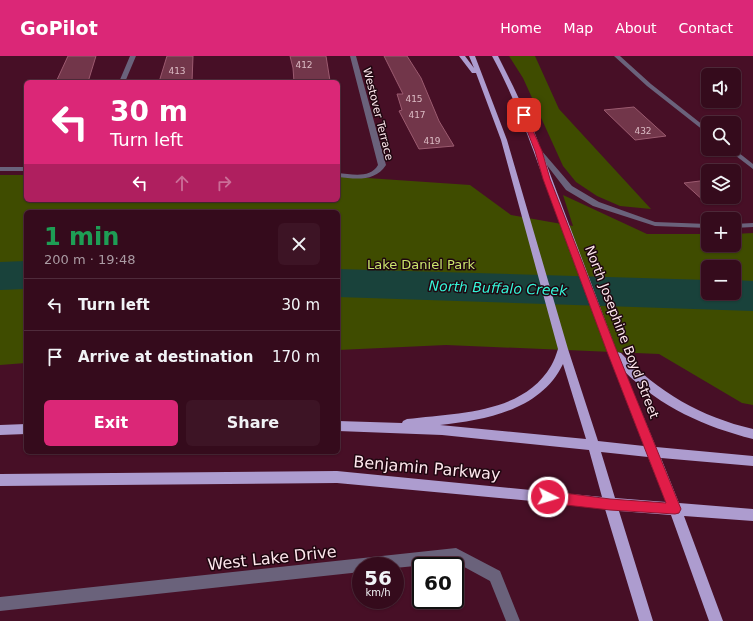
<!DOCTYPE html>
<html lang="en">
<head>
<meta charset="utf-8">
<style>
  :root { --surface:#350b1c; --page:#3d1425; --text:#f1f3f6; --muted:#aa9ba3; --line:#4f2b3b; --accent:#db2777 }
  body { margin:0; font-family:"DejaVu Sans",sans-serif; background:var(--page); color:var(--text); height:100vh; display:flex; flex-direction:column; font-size:15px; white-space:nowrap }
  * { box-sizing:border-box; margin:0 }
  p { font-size:13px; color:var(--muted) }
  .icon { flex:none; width:22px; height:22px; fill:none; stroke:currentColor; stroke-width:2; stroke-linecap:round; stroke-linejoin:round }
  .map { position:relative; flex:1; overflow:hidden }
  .panel { position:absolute; left:24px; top:154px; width:316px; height:244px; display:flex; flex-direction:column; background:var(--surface); border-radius:6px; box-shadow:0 1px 3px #0004,0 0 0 1px var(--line) }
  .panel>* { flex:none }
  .guide { position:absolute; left:24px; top:24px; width:316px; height:122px; border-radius:6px; box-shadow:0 1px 3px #0004,0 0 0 1px var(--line); background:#db2777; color:#fff; overflow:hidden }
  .buttons { position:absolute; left:701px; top:12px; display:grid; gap:8px }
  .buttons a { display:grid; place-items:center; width:40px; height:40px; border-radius:6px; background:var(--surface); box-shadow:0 1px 3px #0004,0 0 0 1px var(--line); font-size:20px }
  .speed { position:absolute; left:352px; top:501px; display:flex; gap:8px; font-size:20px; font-weight:700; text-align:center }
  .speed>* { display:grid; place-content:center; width:52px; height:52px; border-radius:50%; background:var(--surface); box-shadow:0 1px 3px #0004,0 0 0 1px var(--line); line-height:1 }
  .speed small { font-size:10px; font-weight:400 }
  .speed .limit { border:2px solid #111; border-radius:6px; background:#fff; color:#111 }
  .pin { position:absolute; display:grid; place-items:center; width:34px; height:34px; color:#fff; margin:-17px; border-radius:8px; box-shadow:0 2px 6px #0006 }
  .me { position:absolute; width:44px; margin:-22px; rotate:95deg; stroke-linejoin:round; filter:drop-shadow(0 0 3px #0008) }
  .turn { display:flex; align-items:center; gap:14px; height:84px; padding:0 20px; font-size:18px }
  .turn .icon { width:52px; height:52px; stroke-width:2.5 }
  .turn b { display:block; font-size:28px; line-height:34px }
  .lanes { display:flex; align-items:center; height:38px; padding:0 20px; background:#0003; justify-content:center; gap:20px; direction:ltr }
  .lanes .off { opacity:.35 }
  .round { display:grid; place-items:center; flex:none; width:42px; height:42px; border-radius:6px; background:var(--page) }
  .summary { display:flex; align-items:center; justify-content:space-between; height:68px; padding:0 20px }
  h1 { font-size:24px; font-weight:700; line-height:30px; color:#1e9e55 }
  .action { display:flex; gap:8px; margin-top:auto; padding:8px 20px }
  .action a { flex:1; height:46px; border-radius:6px; background:var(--accent); color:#fff; font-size:16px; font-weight:700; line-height:46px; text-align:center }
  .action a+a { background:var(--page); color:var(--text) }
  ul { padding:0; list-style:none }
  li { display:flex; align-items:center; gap:12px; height:52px; padding:0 20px; border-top:1px solid var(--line) }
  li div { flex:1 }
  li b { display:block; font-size:15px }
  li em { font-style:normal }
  header { display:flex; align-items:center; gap:24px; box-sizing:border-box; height:56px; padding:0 20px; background:var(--accent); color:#fff }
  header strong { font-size:19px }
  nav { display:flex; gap:22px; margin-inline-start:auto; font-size:14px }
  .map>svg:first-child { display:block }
  .green { fill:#3f4c00; fill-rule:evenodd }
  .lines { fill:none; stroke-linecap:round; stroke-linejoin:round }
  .river { fill:#19423b; fill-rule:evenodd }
  .building { fill:#72364a; stroke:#9c5b70 }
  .minor { fill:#6a627b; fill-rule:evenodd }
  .major { fill:#ad9ccf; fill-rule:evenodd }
  .route { fill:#e11d48; stroke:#92132f }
  .labels { text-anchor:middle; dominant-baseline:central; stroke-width:3; stroke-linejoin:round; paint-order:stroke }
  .far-number-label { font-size:9px; fill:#dbbbc4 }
  .far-street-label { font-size:11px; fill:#fee7ed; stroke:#1f0710 }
  .park-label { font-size:13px; fill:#cbe56c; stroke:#1f0710 }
  .street-label { font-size:13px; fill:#fee7ed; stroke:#1f0710 }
  .water-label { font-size:14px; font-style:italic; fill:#34f6d9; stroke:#1f0710 }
  .near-street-label { font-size:16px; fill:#fee7ed; stroke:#1f0710 }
</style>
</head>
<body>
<header>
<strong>GoPilot</strong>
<nav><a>Home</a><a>Map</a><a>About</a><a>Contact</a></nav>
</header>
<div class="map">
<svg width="753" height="565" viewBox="0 0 753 565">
  <rect width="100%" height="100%" fill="#470f26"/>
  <path class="green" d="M509,0h26l24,53 92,100 -31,-3 -23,-10 -21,-14 -13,-16 -40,-88z
    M0,119h26v25h312v-24l132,9 41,30 62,11 -10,-31 84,39h61v11h26v-11l19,-1v172l-11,-2 -83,-49 -213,-9 -108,5v-138h-312v151l-26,2zM708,211h26v26h-26z"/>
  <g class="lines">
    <path class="river" d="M26,205v28l-26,1v-28z
      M338,213l370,11v13h26v-13l19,1v30l-415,-14z"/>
  </g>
  <path class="building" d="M68,0h28l-8,26h-32z
    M167,0h26l-1,26h-33z
    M290,0h36l4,25 -36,1 -1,-14z
    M384,0h23l14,22 18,43 15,25 -35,3 -20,-38 3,-1 -5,-16h6z
    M634,51l32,29 -31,4 -31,-30z
    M708,124v17l26,-1 2,2 -31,4 -21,-19z"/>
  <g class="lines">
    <path class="minor" d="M130,0h6l-11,26h-6z
      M350,0h6l30,109c-11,17 -30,14 -48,12v-4c13,1 32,6 40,-8z
      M614,0h6l31,28 57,45v5l-61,-48z
      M539,93l2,1 31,36 27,16 56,20 53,2v4l-53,-2 -62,-20 -27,-16 -30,-39z
      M727,93h7l19,15v5z
      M0,111h26v4h-26z
      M753,167v4l-19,1v-4z
      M456,492l44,23 20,50h-14l-16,-40 -35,-19 -60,6v-2h-34v6l-361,39v-14z"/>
    <path class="major" d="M459,0h6l9,12 -5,-12h6l32,84 61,209 30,92 46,5c-30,-76 -59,-153 -87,-230 -20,-54 -37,-109 -65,-160h6l15,30 21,45 83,221 4,1c37,39 80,64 132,76v10c-48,-12 -92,-32 -128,-67l31,75 97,9v10l-92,-8 18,45 74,6v12l-69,-5 39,105h-14l-38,-106 -52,-4 34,110h-14l-34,-112 -31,-4 -237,-22 -337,3v-12l337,-3 265,26 -13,-47 -147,-15 -104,-4v-10l64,2 1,-2 4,-2c49,-6 116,-5 144,-53 3,-5 5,-11 7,-17l-57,-209 -25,-67h-4zM563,308l23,75 -146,-14c46,-5 101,-15 123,-61zM601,396l47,5 18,45 -51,-4z
      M26,368v10l-26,1v-10z"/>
  </g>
  <path class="route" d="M521,58l5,1 16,36 8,28 66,170 65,160 -2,4 -4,1 -65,-4 -62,-7 -4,-2 -2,-4 2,-4 4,-2 62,8 56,4 -60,-154 -63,-170 -8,-28 -14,-36z"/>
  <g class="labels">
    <g class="far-number-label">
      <text x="304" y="9">412</text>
      <text x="177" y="15">413</text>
      <text x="414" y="43">415</text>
      <text x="417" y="59">417</text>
      <text x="643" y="75">432</text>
      <text x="432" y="85">419</text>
    </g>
    <g class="far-street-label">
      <text transform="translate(378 58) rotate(76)">Westover Terrace</text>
    </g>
    <g class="park-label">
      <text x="421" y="208">Lake Daniel Park</text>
    </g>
    <g class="street-label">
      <text transform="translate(622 276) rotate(69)">North Josephine Boyd Street</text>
    </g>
    <g class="water-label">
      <text transform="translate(498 232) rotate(2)">North Buffalo Creek</text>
    </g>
    <g class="near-street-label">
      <text transform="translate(427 412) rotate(5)">Benjamin Parkway</text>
      <text transform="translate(272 502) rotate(-6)">West Lake Drive</text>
    </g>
  </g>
</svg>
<div class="buttons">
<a><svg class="icon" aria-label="sound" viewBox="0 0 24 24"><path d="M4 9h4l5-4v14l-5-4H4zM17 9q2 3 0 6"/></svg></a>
<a><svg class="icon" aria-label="search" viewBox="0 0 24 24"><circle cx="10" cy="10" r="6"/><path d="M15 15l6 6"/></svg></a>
<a><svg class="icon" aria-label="layers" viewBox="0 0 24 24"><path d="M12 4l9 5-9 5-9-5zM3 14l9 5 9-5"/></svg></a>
<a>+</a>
<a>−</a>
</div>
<div class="speed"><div>56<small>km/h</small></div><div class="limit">60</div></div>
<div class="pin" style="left:524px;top:59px;background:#d93025"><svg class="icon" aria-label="arrive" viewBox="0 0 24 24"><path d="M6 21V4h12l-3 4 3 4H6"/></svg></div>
<svg class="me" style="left:548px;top:441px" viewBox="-20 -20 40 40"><circle r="17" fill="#e11d48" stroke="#fff" stroke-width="3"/><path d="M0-11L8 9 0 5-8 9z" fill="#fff"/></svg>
<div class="guide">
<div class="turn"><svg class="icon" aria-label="left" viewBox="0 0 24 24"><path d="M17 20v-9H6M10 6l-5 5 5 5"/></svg><div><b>30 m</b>Turn left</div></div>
<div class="lanes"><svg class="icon" aria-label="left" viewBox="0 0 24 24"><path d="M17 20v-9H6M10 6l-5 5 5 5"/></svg><svg class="icon off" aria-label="ahead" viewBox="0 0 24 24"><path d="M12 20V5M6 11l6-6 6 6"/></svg><svg class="icon off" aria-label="right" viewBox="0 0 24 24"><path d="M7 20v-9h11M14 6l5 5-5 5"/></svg></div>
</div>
<section class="panel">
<div class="summary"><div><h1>1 min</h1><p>200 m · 19:48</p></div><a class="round"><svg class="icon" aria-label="close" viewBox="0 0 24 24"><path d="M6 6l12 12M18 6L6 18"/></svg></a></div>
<ul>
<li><svg class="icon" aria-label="left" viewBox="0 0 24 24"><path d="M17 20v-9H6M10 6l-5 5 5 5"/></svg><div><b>Turn left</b></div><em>30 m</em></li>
<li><svg class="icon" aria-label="arrive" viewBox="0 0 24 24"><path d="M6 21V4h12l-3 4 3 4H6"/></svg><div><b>Arrive at destination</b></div><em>170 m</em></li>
</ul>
<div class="action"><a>Exit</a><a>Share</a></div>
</section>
</div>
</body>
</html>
